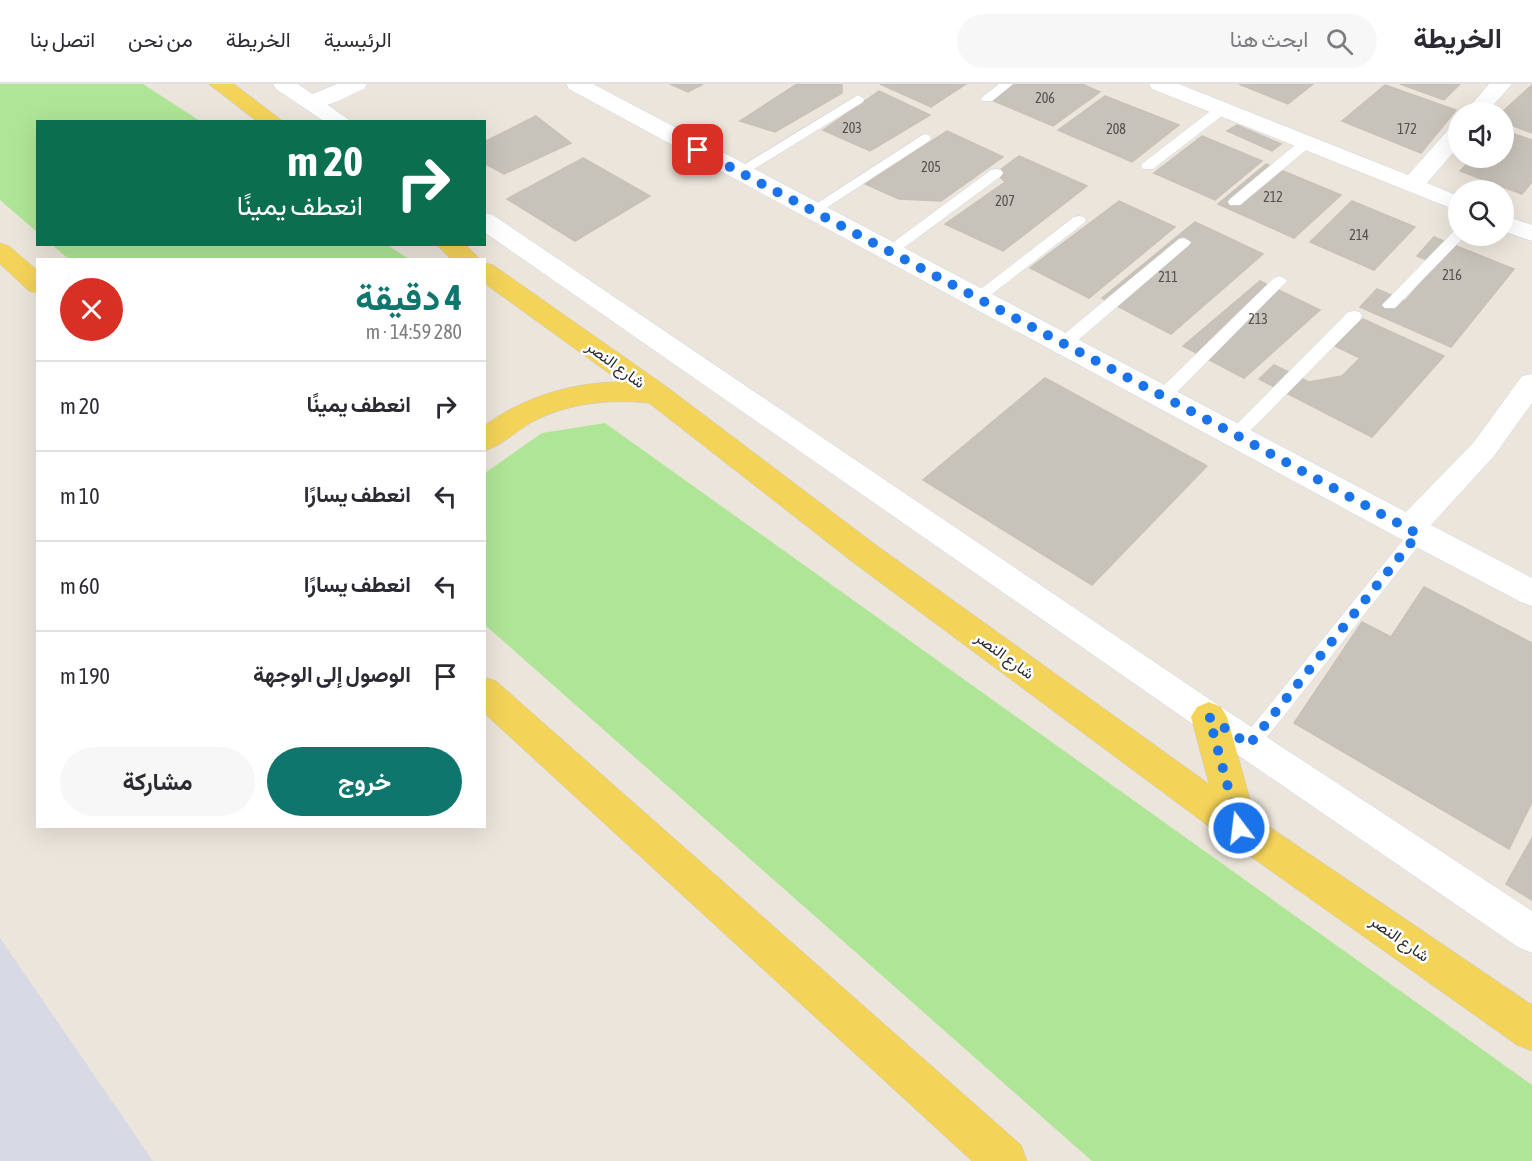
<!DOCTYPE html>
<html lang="ar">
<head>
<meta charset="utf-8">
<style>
  :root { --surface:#fff; --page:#f7f7f7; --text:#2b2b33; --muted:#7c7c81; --line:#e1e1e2; --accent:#0f766e }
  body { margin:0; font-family:"Asap Condensed",Vazirmatn,sans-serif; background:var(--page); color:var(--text); direction:rtl; height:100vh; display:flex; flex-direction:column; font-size:22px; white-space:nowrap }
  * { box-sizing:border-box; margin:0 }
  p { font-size:20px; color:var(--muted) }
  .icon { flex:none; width:33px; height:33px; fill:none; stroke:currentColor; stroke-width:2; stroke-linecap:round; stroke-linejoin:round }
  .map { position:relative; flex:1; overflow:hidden; direction:ltr }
  .details { position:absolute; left:36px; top:174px; width:450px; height:570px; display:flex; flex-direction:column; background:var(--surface); border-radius:0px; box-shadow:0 6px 24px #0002; direction:rtl }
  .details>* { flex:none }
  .guide { position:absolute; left:36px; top:36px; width:450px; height:126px; border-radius:0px; box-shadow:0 6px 24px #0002; direction:rtl; background:#0b6e4f; color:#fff; overflow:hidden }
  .buttons { position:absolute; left:1448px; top:18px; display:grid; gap:12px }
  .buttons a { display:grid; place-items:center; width:66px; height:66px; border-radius:50%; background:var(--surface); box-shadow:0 6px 24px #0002; font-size:30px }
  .pin { position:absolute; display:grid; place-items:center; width:51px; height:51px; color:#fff; margin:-26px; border-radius:12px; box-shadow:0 3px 9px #0006 }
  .me { position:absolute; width:66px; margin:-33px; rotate:345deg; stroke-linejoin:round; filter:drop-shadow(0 0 4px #0008) }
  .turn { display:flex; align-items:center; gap:21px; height:126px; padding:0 24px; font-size:27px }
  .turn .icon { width:78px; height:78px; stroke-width:2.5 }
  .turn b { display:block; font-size:42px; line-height:51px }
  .round { display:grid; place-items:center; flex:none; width:63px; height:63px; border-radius:32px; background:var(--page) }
  .headline { display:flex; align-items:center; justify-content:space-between; height:102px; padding:0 24px }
  h1 { font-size:36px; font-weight:700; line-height:45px; color:var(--accent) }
  .button { display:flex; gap:12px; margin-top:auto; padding:12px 24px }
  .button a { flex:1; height:69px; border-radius:36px; background:var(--accent); color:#fff; font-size:24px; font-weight:700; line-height:69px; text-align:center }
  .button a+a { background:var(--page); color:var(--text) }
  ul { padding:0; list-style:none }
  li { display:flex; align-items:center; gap:18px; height:90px; padding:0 24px; border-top:2px solid var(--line) }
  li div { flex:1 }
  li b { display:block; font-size:22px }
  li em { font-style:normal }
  header { display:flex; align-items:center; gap:36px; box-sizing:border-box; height:84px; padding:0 30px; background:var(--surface); border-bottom:2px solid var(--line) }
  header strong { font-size:28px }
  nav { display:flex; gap:33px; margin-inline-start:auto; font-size:21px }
  .search { width:420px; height:54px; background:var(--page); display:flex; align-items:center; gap:15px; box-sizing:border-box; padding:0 21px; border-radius:33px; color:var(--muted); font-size:22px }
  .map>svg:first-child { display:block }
  .airport { fill:#d7d9e5 }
  .green { fill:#afe596 }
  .building { fill:#c7c3ba; stroke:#c8c1b5; stroke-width:1.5 }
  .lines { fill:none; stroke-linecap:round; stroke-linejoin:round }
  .lane-casing { stroke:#d1d4e3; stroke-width:1 }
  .street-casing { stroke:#d1d4e3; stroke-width:1 }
  .secondary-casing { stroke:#d1d4e3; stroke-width:1 }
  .primary-casing { stroke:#c8c8c8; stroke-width:1 }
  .lane { fill:#fff; fill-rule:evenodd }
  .street { fill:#fff; fill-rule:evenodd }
  .secondary { fill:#fff; fill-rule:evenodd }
  .primary { fill:#f4d359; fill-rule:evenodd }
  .route { stroke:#1a73e8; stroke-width:10; stroke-dasharray:0 18 }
  .labels { text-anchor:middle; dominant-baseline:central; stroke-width:5; stroke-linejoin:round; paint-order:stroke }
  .number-label { font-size:14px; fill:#51504e }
  .street-label { font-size:16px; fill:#2a2a2a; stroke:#fff }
</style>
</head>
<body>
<header>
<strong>الخريطة</strong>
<div class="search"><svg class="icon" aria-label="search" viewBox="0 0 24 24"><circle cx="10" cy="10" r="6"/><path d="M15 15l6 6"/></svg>ابحث هنا</div>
<nav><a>الرئيسية</a><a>الخريطة</a><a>من نحن</a><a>اتصل بنا</a></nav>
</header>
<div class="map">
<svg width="1532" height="1077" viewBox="0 0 1532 1077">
  <rect width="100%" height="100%" fill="#ece5db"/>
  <path class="airport" d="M0,854l153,223h-153z"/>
  <path class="green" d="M0,0h143l57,37 -162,1 -1,110 -37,-32z
    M387,161l22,14 -339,1 -18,-15z
    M605,339l927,662v76h-440l-607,-536v-152l57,-40z"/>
  <path class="building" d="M670,0h33l-15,8z
    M797,0h45v9l-67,39 -35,-11z
    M880,0h86l-35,23z
    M1007,0h75l18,8 -47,34 -66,-28z
    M1239,0h74l-25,20z
    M1400,0h60l-16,16z
    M1385,1l71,25 -35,43 -79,-32z
    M1532,1v48l-29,-11 -1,-10z
    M879,7l51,24 -60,36 -47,-21z
    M1105,12l74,29 -47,37 -74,-32z
    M536,32l35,27 -67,31 -20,-11v-21z
    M1237,41l44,19 -9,7 -45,-20z
    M1503,46l29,10v42l-10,12 -62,-23 13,-13h30z
    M947,47l56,26 -62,44 -42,-2 -34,-15z
    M1202,52l60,25 -47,39 -61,-27z
    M1019,72l68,30 -84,65 -58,-27 60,-42 -9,-9z
    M583,74l67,38 -75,45 -68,-42z
    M1266,80l75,31 -47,43 -76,-34z
    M1119,117l56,26 -86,71 -59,-30z
    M1352,117l63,26 -41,43 -64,-28z
    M1195,138l68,32 -92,80 -69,-36z
    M1434,153l80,32 -63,78 -91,-40 17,-18 28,12 32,-37 -20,-8z
    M1260,197l60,29 -76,68 -61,-32z
    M1363,235l81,37 -72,81 -113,-58 15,-14 35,17 33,-6 18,-18 -25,-12z
    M1045,294l162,88 -115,119 -169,-105z
    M1424,503l108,56v159l-23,47 -215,-126 68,-101 29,15z
    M1532,754v62l-26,-16z"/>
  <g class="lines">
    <g class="lane-casing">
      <path id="lane" d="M999,0h14l-21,17h-10l-1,-3z
        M858,11l6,4 -1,3 -119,73h-10l-2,-3z
        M1222,21l7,4 -2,3 -74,57h-10l-2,-3 2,-3 74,-57z
        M924,50l5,1 2,3 -2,3 -112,73 -5,1 -7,-4z
        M1306,55l7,4 -2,3 -71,59h-10l-2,-3 2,-3 71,-59z
        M996,85l5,1 2,3 -2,3 -107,79h-10l-2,-3 2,-3 107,-79z
        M1079,132l5,1 2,3 -2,3 -101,78h-10l-3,-3 3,-3 101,-78z
        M1458,147v5h7l-2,2 -68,70h-10l-3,-3 3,-3 68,-70z
        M1184,154l7,4 -2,3 -120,103h-12l-2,-4 2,-4 122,-101z
        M1279,192l5,2 3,3 -3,3 -115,116h-12l-2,-4 2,-4 117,-114z
        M1354,227l6,1 2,4 -2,4 -118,119h-12l-3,-4 3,-4 118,-119z
        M1418,443l6,2 3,5 -3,5 -168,212 -7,3 -7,-3 -4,-6 4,-6 170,-210z"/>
    </g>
    <g class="street-casing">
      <path id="street" d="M337,0h30l-3,5c-17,7 -40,22 -59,18l-3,-5 3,-5z
        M566,0h27l813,428 68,-70 48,-66 10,-2v29l-38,53 -63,69 101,53v28l-11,-4 -124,-65 -828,-448z
        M1149,0h30l229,91 42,-47 8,-2v21l-31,36 31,13v15l-306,-122z
        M1489,0h23l-25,28h-22z
        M1503,131l29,10v16l-29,-10z"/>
    </g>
    <g class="secondary-casing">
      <path id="secondary" d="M273,0h25l54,38h-27l-49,-33z
        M484,129l9,2 728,492 311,204v42l-14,-6 -321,-220 -713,-495z"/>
    </g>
    <g class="primary-casing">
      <path id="primary" d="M209,0h25l50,38h-26z
        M0,159l9,3 29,25v22l-9,-2 -29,-27z
        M436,160h29l16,16h-29z
        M484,179l9,2 174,122 209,158 333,239 -18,-67 6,-10 12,-5 12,5 6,10 28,100 277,188v46l-15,-6 -291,-206 -372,-276 -205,-160c-40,-4 -81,0 -117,19 -16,9 -30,24 -48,29v-25c39,-29 89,-44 137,-44l-137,-99z
        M484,593l12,4 525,464 6,16h-55l-488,-448z"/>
    </g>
    <use href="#lane" class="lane"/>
    <use href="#street" class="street"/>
    <use href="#secondary" class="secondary"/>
    <use href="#primary" class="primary"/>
  </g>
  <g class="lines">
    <path class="route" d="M698,66l538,285 182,99 -169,211 -40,-28 30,111"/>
  </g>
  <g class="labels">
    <g class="number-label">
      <text x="1045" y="14">206</text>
      <text x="852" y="44">203</text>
      <text x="1116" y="45">208</text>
      <text x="1407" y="45">172</text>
      <text x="931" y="83">205</text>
      <text x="1273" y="113">212</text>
      <text x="1005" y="117">207</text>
      <text x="1359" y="151">214</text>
      <text x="1452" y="191">216</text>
      <text x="1168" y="193">211</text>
      <text x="1258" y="235">213</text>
    </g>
    <g class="street-label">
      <text transform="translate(616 280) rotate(36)">شارع النصر</text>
      <text transform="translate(1005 571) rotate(36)">شارع النصر</text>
      <text transform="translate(1400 854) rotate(35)">شارع النصر</text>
    </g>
  </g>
</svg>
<div class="buttons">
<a><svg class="icon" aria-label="sound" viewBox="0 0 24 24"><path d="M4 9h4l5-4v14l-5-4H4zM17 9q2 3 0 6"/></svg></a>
<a><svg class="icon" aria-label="search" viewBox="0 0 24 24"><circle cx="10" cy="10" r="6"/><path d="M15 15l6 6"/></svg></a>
</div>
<div class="pin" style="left:698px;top:66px;background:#d93025"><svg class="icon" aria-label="arrive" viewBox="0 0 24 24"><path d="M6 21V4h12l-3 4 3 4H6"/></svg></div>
<svg class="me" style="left:1239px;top:744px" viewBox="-20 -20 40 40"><circle r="17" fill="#1a73e8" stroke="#fff" stroke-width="3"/><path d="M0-11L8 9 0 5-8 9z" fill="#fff"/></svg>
<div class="guide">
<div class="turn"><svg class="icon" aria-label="right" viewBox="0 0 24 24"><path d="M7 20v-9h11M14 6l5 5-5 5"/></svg><div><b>20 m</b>انعطف يمينًا</div></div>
</div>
<section class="details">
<div class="headline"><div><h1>4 دقيقة</h1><p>280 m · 14:59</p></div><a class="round" style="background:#d93025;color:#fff"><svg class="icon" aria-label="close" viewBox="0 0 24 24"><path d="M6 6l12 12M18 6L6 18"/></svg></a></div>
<ul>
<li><svg class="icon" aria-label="right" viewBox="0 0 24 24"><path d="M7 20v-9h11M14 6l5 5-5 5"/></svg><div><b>انعطف يمينًا</b></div><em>20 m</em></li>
<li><svg class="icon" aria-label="left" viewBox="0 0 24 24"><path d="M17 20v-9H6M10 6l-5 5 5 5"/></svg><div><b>انعطف يسارًا</b></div><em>10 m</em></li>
<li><svg class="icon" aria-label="left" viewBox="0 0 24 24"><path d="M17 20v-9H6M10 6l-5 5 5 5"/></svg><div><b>انعطف يسارًا</b></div><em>60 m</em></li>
<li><svg class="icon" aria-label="arrive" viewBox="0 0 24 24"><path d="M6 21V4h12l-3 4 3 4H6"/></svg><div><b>الوصول إلى الوجهة</b></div><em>190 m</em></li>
</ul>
<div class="button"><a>خروج</a><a>مشاركة</a></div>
</section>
</div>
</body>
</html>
